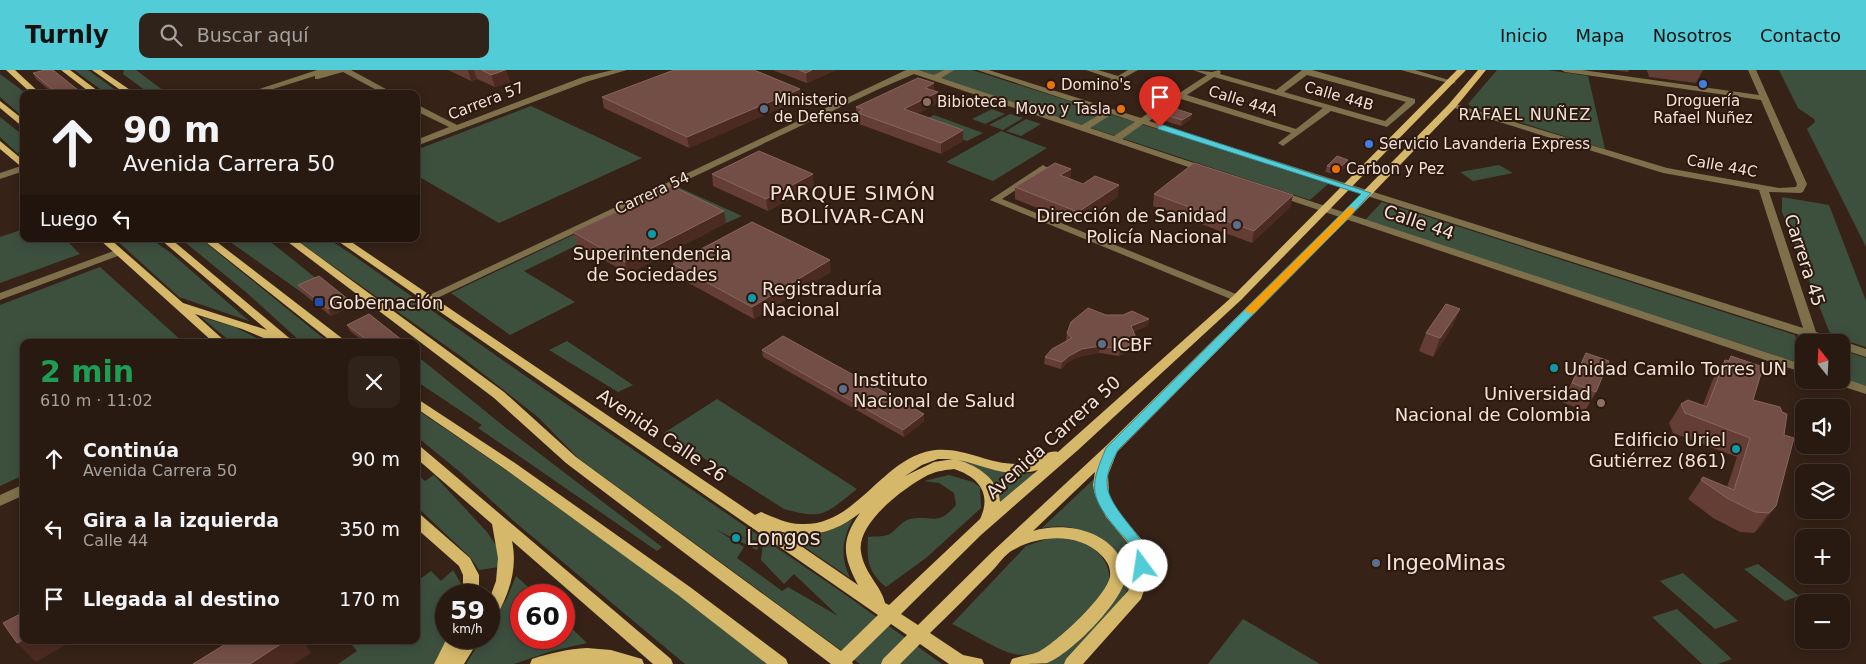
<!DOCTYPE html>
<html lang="es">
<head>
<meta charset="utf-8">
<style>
  :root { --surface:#281a11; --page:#30231a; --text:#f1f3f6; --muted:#a5a19f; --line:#443831; --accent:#52ccd6 }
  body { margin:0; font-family:"DejaVu Sans",sans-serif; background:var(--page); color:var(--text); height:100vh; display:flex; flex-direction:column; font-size:19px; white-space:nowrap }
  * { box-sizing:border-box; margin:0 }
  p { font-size:16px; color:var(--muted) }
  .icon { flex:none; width:28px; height:28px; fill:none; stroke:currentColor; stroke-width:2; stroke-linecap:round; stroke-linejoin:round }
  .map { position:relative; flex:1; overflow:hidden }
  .drawer { position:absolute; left:20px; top:269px; width:400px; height:305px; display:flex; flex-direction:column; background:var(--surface); border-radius:10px; box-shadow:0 2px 12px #0003,0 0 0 1px var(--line) }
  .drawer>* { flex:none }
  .guide { position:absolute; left:20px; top:20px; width:400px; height:152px; border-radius:10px; box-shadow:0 2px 12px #0003,0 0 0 1px var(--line); background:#281a11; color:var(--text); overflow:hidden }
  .needle { width:32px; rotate:342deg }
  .fabs { position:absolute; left:1795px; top:264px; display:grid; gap:10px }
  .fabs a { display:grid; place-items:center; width:55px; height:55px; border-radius:10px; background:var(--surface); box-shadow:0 2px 12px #0003,0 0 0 1px var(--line); font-size:25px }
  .speed { position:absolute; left:435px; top:514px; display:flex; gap:10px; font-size:25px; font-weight:700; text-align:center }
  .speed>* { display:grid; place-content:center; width:65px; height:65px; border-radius:50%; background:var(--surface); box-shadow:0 2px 12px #0003,0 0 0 1px var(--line); line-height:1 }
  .speed small { font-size:12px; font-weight:400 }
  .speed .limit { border:8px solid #d22; background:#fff; color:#111 }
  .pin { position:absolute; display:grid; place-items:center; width:42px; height:42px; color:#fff; margin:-51px -21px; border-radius:50% 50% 50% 0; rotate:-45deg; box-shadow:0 0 5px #0007 }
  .pin .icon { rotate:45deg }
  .me { position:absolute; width:55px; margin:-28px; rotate:346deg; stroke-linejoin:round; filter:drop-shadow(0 0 4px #0008) }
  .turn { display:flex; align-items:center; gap:18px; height:105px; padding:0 20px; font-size:22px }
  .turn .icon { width:65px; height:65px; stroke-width:2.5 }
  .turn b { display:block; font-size:35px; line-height:42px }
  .then { display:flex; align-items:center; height:48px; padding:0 20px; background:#0003; gap:10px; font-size:19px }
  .round { display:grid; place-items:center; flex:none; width:52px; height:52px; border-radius:10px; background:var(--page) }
  .head { display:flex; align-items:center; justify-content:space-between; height:85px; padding:0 20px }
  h1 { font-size:30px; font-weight:700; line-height:38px; color:#1e9e55 }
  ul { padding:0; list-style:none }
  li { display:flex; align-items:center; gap:15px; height:70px; padding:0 20px }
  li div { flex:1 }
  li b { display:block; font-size:19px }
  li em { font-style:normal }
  header { display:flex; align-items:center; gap:30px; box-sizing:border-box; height:70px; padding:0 25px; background:var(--accent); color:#111 }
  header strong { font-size:24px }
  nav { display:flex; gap:28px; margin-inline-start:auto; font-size:18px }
  .search { width:350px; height:45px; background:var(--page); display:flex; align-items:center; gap:12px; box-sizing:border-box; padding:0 18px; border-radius:10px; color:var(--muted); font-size:19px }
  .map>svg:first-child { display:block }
  .green { fill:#3d503e; fill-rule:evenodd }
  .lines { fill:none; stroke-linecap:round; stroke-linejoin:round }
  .minor { fill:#7d704b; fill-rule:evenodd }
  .major { fill:#d5b86a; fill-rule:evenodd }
  .wall { fill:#643d35 }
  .shaded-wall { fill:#4b2a22 }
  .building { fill:#734e47; stroke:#87665e }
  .route { fill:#52ccd6; stroke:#35858b }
  .slow { fill:#f59e0b }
  .shop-dot { fill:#3f7fe0; stroke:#2c180d; stroke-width:2 }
  .food-dot { fill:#e8710a; stroke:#2c180d; stroke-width:2 }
  .education-dot { fill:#8d6e63; stroke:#2c180d; stroke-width:2 }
  .service-dot { fill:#5c6f8a; stroke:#2c180d; stroke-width:2 }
  .culture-dot { fill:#0f9aa8; stroke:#2c180d; stroke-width:2 }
  .transit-dot { fill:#1a4fb4; stroke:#2c180d; stroke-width:2 }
  .labels { text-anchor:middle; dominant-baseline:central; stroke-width:4; stroke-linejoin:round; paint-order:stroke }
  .far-poi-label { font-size:15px; fill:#f1e3db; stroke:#2c180d; text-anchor:start }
  .far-street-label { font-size:15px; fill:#f1e3db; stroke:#2c180d }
  .far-neighbourhood-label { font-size:16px; letter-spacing:1px; fill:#f1e3db; stroke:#2c180d }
  .poi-label { font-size:18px; fill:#f1e3db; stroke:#2c180d; text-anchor:start }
  .street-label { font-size:18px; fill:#f1e3db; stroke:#2c180d }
  .quarter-label { font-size:20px; letter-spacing:1px; fill:#f1e3db; stroke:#2c180d }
  .near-poi-label { font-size:21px; fill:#f1e3db; stroke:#2c180d; text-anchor:start }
</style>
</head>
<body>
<header>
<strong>Turnly</strong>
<div class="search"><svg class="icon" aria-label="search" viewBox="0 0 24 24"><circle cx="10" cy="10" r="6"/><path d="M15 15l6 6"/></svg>Buscar aquí</div>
<nav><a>Inicio</a><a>Mapa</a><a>Nosotros</a><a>Contacto</a></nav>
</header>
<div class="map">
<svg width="1866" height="594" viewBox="0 0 1866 594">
  <rect width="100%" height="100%" fill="#362217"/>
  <path class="green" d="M74,0h14l33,24h-14z
    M124,0h12l32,24h-18l-27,-20z
    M915,0h57l356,114 -18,16z
    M1497,0h51l40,6 17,73 -133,-42 -4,-3z
    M1779,0h87v177l-59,-118 8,-7 -1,-3 -16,-11z
    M0,4l27,20h-3v24l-24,-21z
    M531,36l111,52 -143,65 -83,-48v-25z
    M992,39l13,5 -20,10 -13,-5z
    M1010,44l13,4 -20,12 -14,-5z
    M934,45l49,18 -16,8 -48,-18z
    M0,47l24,19 -6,18 -18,-17z
    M1026,49l15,5 -20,12 -15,-5z
    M1001,61l46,17 -54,33 -47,-19z
    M1499,95l14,8 -40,8 -13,-9z
    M676,116l66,30 -16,7 -52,-25 -150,73 51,31 -65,33 -59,-42z
    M1782,127l47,8 37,96v46l-35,-11 -49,-124z
    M1382,132l413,133 9,30 -439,-145z
    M24,159v10h41l15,15 -80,29v-46z
    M115,169h36l20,14 78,68 -70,-24z
    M181,169h20l127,103h-27l-54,-49z
    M226,169h41l55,44 -21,9z
    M295,169h33l22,14 174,122 319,218 99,71h-82l-282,-206 -39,-40 -76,-60zM715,459l42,21 3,-7 -38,-12 41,12 -2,17 23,24 10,-10 44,42 -50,-29 -6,4 -45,-33 7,-11z
    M100,197l83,75h-159v133l-24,11v-181z
    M201,247l34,10 29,15h-33z
    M567,271l66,44 -15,7 -69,-42z
    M1841,280l25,8v29l-25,-8z
    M416,285l90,73 156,119 -5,4 -179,-123 4,-3 -66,-44z
    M717,329l140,90c-32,25 -33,31 -73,20l-120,-76z
    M416,339l84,57 168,121 100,77h-83l-169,-141 -56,-51 -44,-36z
    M944,387c20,2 36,9 55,14 11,3 24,3 36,2l-36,34c-17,-38 -14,-38 -55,-50z
    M416,403l9,8 9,-6 53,57 12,18v17l-20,3 -9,-13 -54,-51z
    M949,405l24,7 7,5 1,21 -55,50 -40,29c-19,-16 -19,-27 -18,-50 6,-1 14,0 20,-2 8,-4 13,-14 22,-16 23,-4 27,8 46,-14l-2,-12 -15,-10 -15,-2z
    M1096,407l37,72 2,13 -2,20 -16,23 -53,59h-22l15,-9 67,-72c-25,-37 -30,-63 -82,-55z
    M853,449c-11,20 -13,38 -3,59l-60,-41c26,-1 40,-5 63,-18z
    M1071,467c18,7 40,20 38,43 -2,18 -52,63 -68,71 -6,3 -20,5 -27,3 -17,-4 -44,-22 -62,-30l74,-78 24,-8z
    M1758,494l41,32 -14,5 -41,-32z
    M453,500l10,17v8h-17l1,43 -13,26h-96l19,-13 -9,-11h68v-58l15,-11 10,10z
    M1683,503l55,48 -23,8 -55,-48z
    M516,506l21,19h-16v43h43v-17l23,22 -35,8 -38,13h-48l16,-26h7v-11l18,-29z
    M1677,539l55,50 -14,5h-16l-50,-47z
    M1243,549l77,45h-112z"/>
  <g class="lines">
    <path class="minor" d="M317,0h34l44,24h-11l-41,-22 -25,7h-3v-3l-58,18h-13z
      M613,0h14l-38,11 -173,65v-6l33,-13 -33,-16v-7l41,21 126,-48z
      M906,0h12l16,5 10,-5h10l-13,8 141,47 22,-13 -127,-42h12l152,48 66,-43 -14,-5 19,2 7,-2 2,2 -1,2 56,16 26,-20h10l103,29v4l-28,24 -56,-16 -48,35 -5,-3 13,-10 -110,-34 -32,22 654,207 -44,-138 -96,-17 -215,-67 7,-2 212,64 112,20 17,-1 1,-3 -36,-84 -196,-28 -4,-2h21l177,25 -11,-25h8l51,114 -4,8 -3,1 -31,-1 47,140 50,17v8l-25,-8v-7l-22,-1 -2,1h-8l-3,-5 -663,-213 -21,15 87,29v4h-6l-289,-98 -35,15 -448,212h-8l-2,-2zM1307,5l99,27 -21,19 -101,-29zM1214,7l109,31 -27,21 -109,-34zM1112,44l23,8 -21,14 -24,-8z
      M1086,0h12l20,6 10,-6h10l-36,20h-3v-4l13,-7z
      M1401,0h14l41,12 -4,2z
      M24,95v6l-24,8v-6z
      M1043,95l5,3 -2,2 -44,29 239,97 2,2 -2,2h-8l-243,-100z
      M1277,120l527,175v8l-530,-178v-4z
      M119,179l5,3 -1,2 -123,46v-7z
      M1841,307l25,9v8l-34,-11 -2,-3h11z
      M24,414v11l-24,11v-11z"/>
    <path class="major" d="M6,0h9l26,24h-9z
      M61,0h9l32,24h-10z
      M92,0h9l35,24h-10z
      M1457,0h9l-225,230 -163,150 -97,85 -80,79 17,11 75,-74 114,-106 230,-227 112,-114 29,-34h8l-31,38 -110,114 -228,230 -9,23 1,20 8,15 30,36 3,20 -1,10 -8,23 -58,65h-19l2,-5 62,-68 5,-15 1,-10 -2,-18 -26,-31 -11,-22 -2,-10 2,-13 -62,59c30,-9 72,-2 88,28 3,5 5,12 5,18 -4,25 -55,77 -79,86 -10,1 -26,1 -37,1l2,-5c8,-3 18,-4 26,-7 17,-8 70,-57 72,-76 1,-8 -3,-15 -8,-20 -23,-24 -62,-21 -89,-6 -8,4 -15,15 -21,21 -21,21 -41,42 -62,62l33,22 19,4 2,5h-35l-29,-20 -20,20h-19l2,-5 24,-24 -16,-11 -39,38 1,2h-22l-265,-201 -72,-65 -210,-159h11l209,153 72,65 265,194 37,-36 -543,-376h12l408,276 6,-3c13,5 26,12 40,12 52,3 78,-59 124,-72 35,-9 60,13 94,12 13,0 27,-15 39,-12l175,-156zM938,389h15l-19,3 -29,14 17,-11zM958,390c30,6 48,19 80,10l-38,32c-1,-23 -22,-36 -42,-42zM954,399c25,8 38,25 26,50l-91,86 -4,-2c-3,-16 -21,-30 -24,-51 -5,-29 44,-65 67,-77 9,-4 17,-5 26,-6zM860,443c-20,28 -17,43 -2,72l-79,-54c30,9 57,1 81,-18z
      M0,31l24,19v8l-24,-20z
      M0,71l24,20v8l-24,-20z
      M99,169h11l73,64 84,27 -107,-91h11l123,103 -23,-1 -29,-12 -47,-15 31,28h-13z
      M202,169h11l130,100 2,3h-13z
      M416,328l99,65 175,124 96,72 2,5h-21l-89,-69 -173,-126 -89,-61z
      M416,375l5,2 250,212 2,5h-20l-141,-123c6,28 -3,53 -17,78l-6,2v-21l7,-19 2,-23 -6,-34 -76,-66z
      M416,444l5,1 49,43 9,17v20h-16v-20l-4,-9 -43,-38z
      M447,568h33l-16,26h-30z
      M587,578l24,2 31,9 2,5h-114l2,-5c18,-6 36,-10 55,-11z"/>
  </g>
  <path class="wall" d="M448,0h58l4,12 -15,5 -18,-8 -6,2z
    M774,0h62l-29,13 -32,-12z
    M1612,0h17l-1,2z
    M1647,0h56l-7,13 -47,-6z
    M33,3l50,21h-29l-18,-15z
    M800,19l1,10 -112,49 -85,-40 -2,-11z
    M934,20l4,13 -21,11 46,27 -22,13 -82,-30 -1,-6h-1l-1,-11z
    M1166,45l25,4 -10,7 -16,-5z
    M1348,90l-1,6 -10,9 -12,-3 2,-6z
    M1071,99l-1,10 13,5 36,1 -2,12 -40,27 -62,-25v-12z
    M712,104l102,12 -46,25 -55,-25z
    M1154,124l139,1 -3,12 -38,36 -99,-37z
    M724,141l2,12 -98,51 -51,-30 -4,-12z
    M673,194l158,8 -77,47 -78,-43z
    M298,215l51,15 3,6 -21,10 -30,-24z
    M1460,239l-8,18 -19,30 -14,-6 7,-18z
    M1106,245l43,4 -1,7 -14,5v10l-2,9 -13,6 -20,-3 -18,3 -13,6 -7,7 -17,-5 1,-7 22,-16 -1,-1 1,-7z
    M347,255l56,17h-39l-14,-11z
    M762,280l162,64v7l-20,16 -141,-80z
    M1586,283l10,39 -11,19 -23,-9z
    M1731,286l22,44 31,35 -8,71 -15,20 -7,7 -14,-1 -27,-14 -25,-19 15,-22 24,10 10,-30 -64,-24 -4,-10 12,-19 22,1 10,-26 12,-19 3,1z"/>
  <path class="shaded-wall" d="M468,0h6l3,9 -6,2z
    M505,0h1l4,12 -15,5 -4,-12z
    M812,0h24l-29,13 -1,-10z
    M934,13v11l4,-2v11l-33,18 -1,-12 21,-21z
    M800,19l1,10 -112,49 -2,-11z
    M1192,44l-1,5 -10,7 1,-6z
    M963,60v11l-22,13v-11z
    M1348,90l-1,6 -10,9 1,-6z
    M1071,99l-1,11 -10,-5z
    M813,104l1,12 -46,25 -2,-12z
    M1119,115l-2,12 -40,27 1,-12z
    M1293,125l-3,12 -38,36 2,-12z
    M724,141l2,12 -98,51 -3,-12z
    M830,190l1,12 -77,47 -2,-12z
    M349,230l3,6 -21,10 -3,-7z
    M1460,239l-8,18 -19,30 7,-19z
    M1149,249l-1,7 -18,6 1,-6z
    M1135,265l-3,15 -13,6 1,-7z
    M1100,276l-1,7 -18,3 -13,6 -7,7 1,-7 7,-6 13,-7z
    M924,344v7l-20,16 -1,-7z
    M1776,436l-15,20 -7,7 15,-20z
    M24,569v1h50l-38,22 -19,-19z
    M287,570h16l8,13 -17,11h-44z"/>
  <path class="building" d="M45,0h8l30,24h-25l-25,-21z
    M482,0h23l-14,5z
    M674,0h80l46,19 -113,48 -85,-40z
    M799,0h13l-6,3z
    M918,8l16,5 -9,5 13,4 -34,17 59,21 -22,13 -83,-30 5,-4 -7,-2z
    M1176,39l16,5 -10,6 -16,-5z
    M759,81l54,23 -47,25 -54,-25z
    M1337,86l11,4 -10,9 -11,-3z
    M1055,93l16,6 -11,6 23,9 12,-8 24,9 -41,27 -63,-25z
    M1194,93l99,32 -39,36 -100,-37z
    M672,116l52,25 -99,51 -52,-30z
    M752,152l78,38 -78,47 -79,-43z
    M319,206l30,24 -21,9 -30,-24z
    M1446,234l14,5 -20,29 -14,-5z
    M1088,238l18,7h17l9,-4 17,8 -18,7 4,9 -2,9 -13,5 -20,-3 -18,3 -13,7 -7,6 -17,-5 7,-8 20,-11 -5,-5 4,-11z
    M369,244l33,26 -5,2h-27l-23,-17z
    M783,266l141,78 -21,16 -141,-80z
    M1586,283l23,8 -13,31 -24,-9z
    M1731,286l32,11 -10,33 27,7 2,5 5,2 -3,21 10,3 -18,68 -7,7 -14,-1 -28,-14 -26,-18 2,-3 31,13 16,-52 -65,-25 -4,-9 7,-4 19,7 18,-47 4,1z
    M24,542v27l-7,4 -14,-20z
    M232,570h55l-37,24h-57z"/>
  <path class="route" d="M1158,55h5l208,68 -26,29 -227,228c-5,10 -11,21 -11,32 -1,30 53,63 40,88l-5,2 -5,-2c-4,-7 -2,-16 -5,-23 -4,-7 -12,-14 -18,-21 -26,-32 -23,-42 -8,-78l255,-254 -203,-65z"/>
  <path class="slow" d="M1351,137l3,1v4l-100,101h-7l-2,-3 2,-2 101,-100z"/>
  <g class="shop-dot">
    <circle cx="1703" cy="14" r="5"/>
    <circle cx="1369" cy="74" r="5"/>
  </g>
  <g class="food-dot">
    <circle cx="1051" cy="15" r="5"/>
    <circle cx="1121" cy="39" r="5"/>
    <circle cx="1336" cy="99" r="5"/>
  </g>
  <g class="education-dot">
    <circle cx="927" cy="32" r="5"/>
    <circle cx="1601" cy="333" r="5"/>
  </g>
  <g class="service-dot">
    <circle cx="764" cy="39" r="5"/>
    <circle cx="1237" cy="155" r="5"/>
    <circle cx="1102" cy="274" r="5"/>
    <circle cx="843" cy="319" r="5"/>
    <circle cx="1376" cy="493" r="5"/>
  </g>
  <g class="culture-dot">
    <circle cx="652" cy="164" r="5"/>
    <circle cx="752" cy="228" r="5"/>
    <circle cx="1554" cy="298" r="5"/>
    <circle cx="1736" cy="379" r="5"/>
    <circle cx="736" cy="468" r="5"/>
  </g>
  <rect class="transit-dot" x="314" y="227" width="10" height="10" rx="2.5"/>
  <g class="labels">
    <g class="far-poi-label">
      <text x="1061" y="15">Domino's</text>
      <text x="774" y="30">Ministerio<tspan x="774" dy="17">de Defensa</tspan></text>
      <text x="1703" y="31" text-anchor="middle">Droguería<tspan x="1703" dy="17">Rafael Nuñez</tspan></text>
      <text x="937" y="32">Bibioteca</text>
      <text x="1111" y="39" text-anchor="end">Movo y Tasla</text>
      <text x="1379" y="74">Servicio Lavanderia Express</text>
      <text x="1346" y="99">Carbon y Pez</text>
    </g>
    <g class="far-street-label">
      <text transform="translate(1339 26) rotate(16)">Calle 44B</text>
      <text transform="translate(486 31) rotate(-21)">Carrera 57</text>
      <text transform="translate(1243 31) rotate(17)">Calle 44A</text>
      <text transform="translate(1722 96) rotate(10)">Calle 44C</text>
      <text transform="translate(652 123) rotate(-25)">Carrera 54</text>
    </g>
    <g class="far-neighbourhood-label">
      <text x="1525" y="44">RAFAEL NUÑEZ</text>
    </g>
    <g class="poi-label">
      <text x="1227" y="145" text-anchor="end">Dirección de Sanidad<tspan x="1227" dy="21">Policía Nacional</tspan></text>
      <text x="652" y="183" text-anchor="middle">Superintendencia<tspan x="652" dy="21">de Sociedades</tspan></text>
      <text x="762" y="218">Registraduría<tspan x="762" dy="21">Nacional</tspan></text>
      <text x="329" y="232">Gobernación</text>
      <text x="1112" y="274">ICBF</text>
      <text x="1564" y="298">Unidad Camilo Torres UN</text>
      <text x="853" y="309">Instituto<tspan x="853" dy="21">Nacional de Salud</tspan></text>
      <text x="1591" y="323" text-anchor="end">Universidad<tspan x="1591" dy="21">Nacional de Colombia</tspan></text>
      <text x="1726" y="369" text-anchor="end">Edificio Uriel<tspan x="1726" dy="21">Gutiérrez (861)</tspan></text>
    </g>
    <g class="street-label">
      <text transform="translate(1419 152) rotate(19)">Calle 44</text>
      <text transform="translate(1805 190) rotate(72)">Carrera 45</text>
      <text transform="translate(662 365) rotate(34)">Avenida Calle 26</text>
      <text transform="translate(1053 367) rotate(-42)">Avenida Carrera 50</text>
    </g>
    <g class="quarter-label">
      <text x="853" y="123">PARQUE SIMÓN<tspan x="853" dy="23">BOLÍVAR-CAN</tspan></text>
    </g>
    <g class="near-poi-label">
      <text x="746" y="468">Longos</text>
      <text x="1386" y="493">IngeoMinas</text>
    </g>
  </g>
</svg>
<div class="fabs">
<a><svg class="needle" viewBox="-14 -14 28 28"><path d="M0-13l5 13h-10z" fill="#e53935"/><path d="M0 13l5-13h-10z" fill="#a5a19f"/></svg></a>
<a><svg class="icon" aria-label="sound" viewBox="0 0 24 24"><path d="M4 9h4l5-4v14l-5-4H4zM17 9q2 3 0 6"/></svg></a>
<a><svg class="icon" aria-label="layers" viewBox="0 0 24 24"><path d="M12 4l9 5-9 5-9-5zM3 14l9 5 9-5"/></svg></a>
<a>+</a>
<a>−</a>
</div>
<div class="speed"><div>59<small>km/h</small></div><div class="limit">60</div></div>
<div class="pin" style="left:1160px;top:57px;background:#d93025"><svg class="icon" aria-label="arrive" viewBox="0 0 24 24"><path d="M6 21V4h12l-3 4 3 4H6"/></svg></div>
<svg class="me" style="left:1142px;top:496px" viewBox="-20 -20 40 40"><circle r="19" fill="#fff"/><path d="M0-13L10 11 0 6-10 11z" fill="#52ccd6"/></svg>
<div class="guide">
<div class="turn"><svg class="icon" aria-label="ahead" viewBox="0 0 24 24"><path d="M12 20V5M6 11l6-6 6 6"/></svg><div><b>90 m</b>Avenida Carrera 50</div></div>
<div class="then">Luego<svg class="icon" aria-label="left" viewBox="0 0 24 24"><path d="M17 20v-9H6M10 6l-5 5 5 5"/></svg></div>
</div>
<section class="drawer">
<div class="head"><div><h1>2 min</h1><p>610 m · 11:02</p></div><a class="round"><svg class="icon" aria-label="close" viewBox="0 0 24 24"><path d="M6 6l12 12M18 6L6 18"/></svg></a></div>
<ul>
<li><svg class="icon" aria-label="ahead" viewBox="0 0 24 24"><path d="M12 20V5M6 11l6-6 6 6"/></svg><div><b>Continúa</b><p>Avenida Carrera 50</p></div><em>90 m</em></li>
<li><svg class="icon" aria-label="left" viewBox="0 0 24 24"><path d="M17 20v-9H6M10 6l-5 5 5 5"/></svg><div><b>Gira a la izquierda</b><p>Calle 44</p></div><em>350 m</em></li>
<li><svg class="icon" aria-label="arrive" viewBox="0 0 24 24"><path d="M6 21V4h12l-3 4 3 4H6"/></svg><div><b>Llegada al destino</b></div><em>170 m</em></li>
</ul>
</section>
</div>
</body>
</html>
